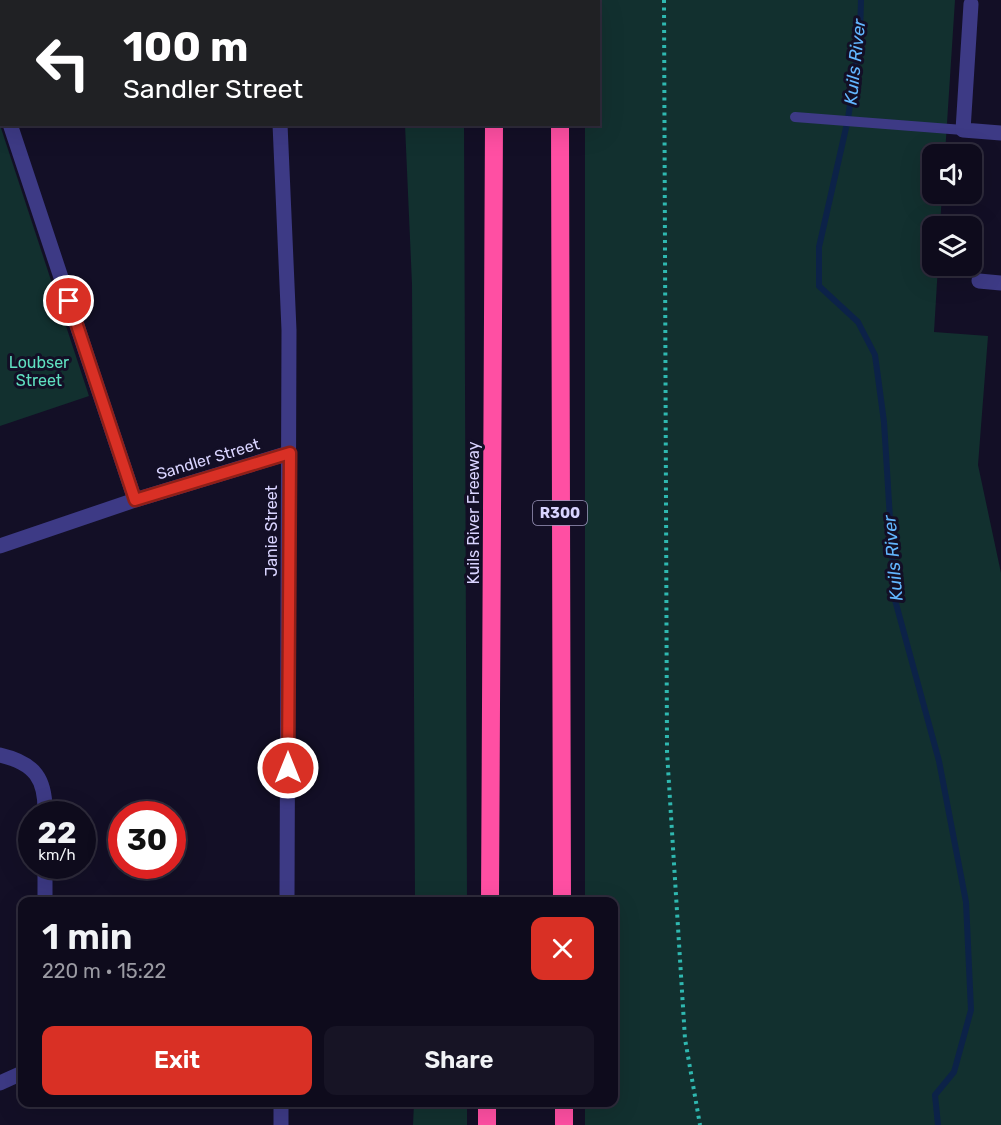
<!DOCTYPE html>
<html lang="en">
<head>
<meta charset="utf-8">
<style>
  :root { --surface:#0e0b1c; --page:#171425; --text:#f1f3f6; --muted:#9b9ba3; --line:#2e2b3b; --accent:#d93025 }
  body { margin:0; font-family:Rubik,sans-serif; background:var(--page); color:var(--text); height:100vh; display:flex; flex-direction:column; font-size:22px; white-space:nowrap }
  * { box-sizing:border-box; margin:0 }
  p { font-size:20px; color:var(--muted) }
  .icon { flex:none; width:33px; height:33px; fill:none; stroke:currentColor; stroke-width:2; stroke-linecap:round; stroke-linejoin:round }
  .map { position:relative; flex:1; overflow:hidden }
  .side { position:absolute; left:18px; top:897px; width:600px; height:210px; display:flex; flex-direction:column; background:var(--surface); border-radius:12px; box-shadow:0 6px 24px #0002,0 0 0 2px var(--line) }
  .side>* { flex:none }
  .top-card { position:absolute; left:0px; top:0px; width:600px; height:126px; box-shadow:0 6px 24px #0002,0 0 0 2px var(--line); background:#202124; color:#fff; overflow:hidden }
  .buttons { position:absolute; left:922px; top:144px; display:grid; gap:12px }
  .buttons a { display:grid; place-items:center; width:60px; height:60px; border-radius:12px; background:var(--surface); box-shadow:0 6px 24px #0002,0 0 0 2px var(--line); font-size:30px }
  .speed { position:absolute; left:18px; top:801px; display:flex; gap:12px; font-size:30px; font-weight:700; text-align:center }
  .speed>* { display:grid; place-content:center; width:78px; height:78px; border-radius:50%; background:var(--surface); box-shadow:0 6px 24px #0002,0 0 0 2px var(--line); line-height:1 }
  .speed small { font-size:15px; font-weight:400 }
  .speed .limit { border:9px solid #d22; background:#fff; color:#111 }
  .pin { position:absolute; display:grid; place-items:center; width:51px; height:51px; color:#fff; margin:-26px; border:3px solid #fff; border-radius:50%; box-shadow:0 2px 6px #0007 }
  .me { position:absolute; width:66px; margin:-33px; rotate:0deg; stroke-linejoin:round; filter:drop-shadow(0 0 4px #0008) }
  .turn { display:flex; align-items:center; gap:21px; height:126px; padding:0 24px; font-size:27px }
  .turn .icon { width:78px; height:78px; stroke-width:2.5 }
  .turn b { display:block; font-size:42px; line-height:51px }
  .round { display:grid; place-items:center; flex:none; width:63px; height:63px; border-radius:12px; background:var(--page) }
  .headline { display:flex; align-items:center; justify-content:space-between; height:102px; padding:0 24px }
  h1 { font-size:36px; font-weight:600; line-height:45px }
  .button { display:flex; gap:12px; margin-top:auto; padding:12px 24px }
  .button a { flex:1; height:69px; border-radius:12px; background:var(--accent); color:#fff; font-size:24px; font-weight:600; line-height:69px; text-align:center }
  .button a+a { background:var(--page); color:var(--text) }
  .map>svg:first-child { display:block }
  .green { fill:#12302f }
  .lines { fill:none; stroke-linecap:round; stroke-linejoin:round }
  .stream { stroke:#0c2248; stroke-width:6 }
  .path { stroke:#2fb8b0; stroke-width:4; stroke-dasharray:3 4.5; stroke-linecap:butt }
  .lane { stroke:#3d3a85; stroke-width:10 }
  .street { stroke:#3d3a85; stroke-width:15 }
  .highway { stroke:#ff4fa3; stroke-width:18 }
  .route-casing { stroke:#8d1f18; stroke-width:15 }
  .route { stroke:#d93025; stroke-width:10 }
  .labels { text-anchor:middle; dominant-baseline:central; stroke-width:6; stroke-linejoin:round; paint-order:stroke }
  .shield { fill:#130f26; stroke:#9e99be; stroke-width:1.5 }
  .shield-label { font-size:15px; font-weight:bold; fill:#d9d4ff }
  .park-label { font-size:16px; fill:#5fe0c0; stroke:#130f26 }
  .street-label { font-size:16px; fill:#d9d4ff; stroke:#130f26 }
  .water-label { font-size:18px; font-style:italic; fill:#62b6ff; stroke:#130f26 }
</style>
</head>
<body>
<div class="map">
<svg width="1001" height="1125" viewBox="0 0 1001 1125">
  <rect width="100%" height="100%" fill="#130f26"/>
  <path class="green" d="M585,0h370l-10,154h-12v40h9l-2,32h-7v40h5l-4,66 54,4 -10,129 23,108v552h-416v-22l29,-1v-200l-29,-1v-776l13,-1v-122z
    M0,125l89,271 -89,30z
    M405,125h59l3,776h-52l-3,-617z
    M414,1103h53v22h-54z"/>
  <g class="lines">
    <path class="stream" d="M861,0l-1,35 -12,84 -29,128v39l39,36 17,33 9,67 11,178 44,161 27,141 5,108 -17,62 -19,23 3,30"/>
    <path class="path" d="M664,0l3,752 18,287 15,86"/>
    <path class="lane" d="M795,117l168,13"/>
    <path class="street" d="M275,0v2
      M971,4l-8,126 38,3
      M0,58h2
      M0,94l2,4
      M10,124l125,376
      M280,124l9,206 -2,572
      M979,281l22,2
      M0,546l135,-46 154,-47
      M0,755c35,8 46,24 45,59
      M45,902v-36
      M0,1083l22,-10
      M281,1125v-23"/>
    <path class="highway" d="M560,0v2
      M494,2v-2
      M560,124l2,778
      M490,902l4,-778
      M564,1102v23
      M487,1125v-23"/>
  </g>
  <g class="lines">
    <g class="route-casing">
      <path id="route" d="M69,301l66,199 155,-47 -2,315"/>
    </g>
    <use href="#route" class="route"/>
  </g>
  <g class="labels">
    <rect class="shield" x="533" y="501" width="54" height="24" rx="4.5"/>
    <g class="shield-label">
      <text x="560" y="513">R300</text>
    </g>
    <g class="park-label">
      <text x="39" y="362">Loubser<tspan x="39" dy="18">Street</tspan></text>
    </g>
    <g class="street-label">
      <text transform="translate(208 459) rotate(-17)">Sandler Street</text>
      <text transform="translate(473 513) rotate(-90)">Kuils River Freeway</text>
      <text transform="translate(271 531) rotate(-90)">Janie Street</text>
    </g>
    <g class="water-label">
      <text transform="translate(855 62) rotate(-84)">Kuils River</text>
      <text transform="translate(893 558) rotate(-95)">Kuils River</text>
    </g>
  </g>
</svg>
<div class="buttons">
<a><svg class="icon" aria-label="sound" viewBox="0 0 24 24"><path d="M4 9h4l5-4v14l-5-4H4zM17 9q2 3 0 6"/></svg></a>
<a><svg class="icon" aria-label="layers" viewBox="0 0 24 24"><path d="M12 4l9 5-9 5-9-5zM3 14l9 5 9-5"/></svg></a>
</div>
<div class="speed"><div>22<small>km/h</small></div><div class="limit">30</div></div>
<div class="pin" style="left:69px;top:301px;background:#d93025"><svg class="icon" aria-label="arrive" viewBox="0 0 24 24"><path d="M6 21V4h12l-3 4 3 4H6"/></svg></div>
<svg class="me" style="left:288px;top:768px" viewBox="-20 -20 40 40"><circle r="17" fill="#d93025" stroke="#fff" stroke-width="3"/><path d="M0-11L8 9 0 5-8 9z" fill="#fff"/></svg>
<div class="top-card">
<div class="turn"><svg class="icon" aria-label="left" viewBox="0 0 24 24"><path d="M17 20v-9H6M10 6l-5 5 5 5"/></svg><div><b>100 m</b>Sandler Street</div></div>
</div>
<section class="side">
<div class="headline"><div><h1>1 min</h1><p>220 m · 15:22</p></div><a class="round" style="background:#d93025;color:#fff"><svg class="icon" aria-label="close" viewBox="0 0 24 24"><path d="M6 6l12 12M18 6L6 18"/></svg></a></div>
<div class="button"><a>Exit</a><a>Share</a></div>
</section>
</div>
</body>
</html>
